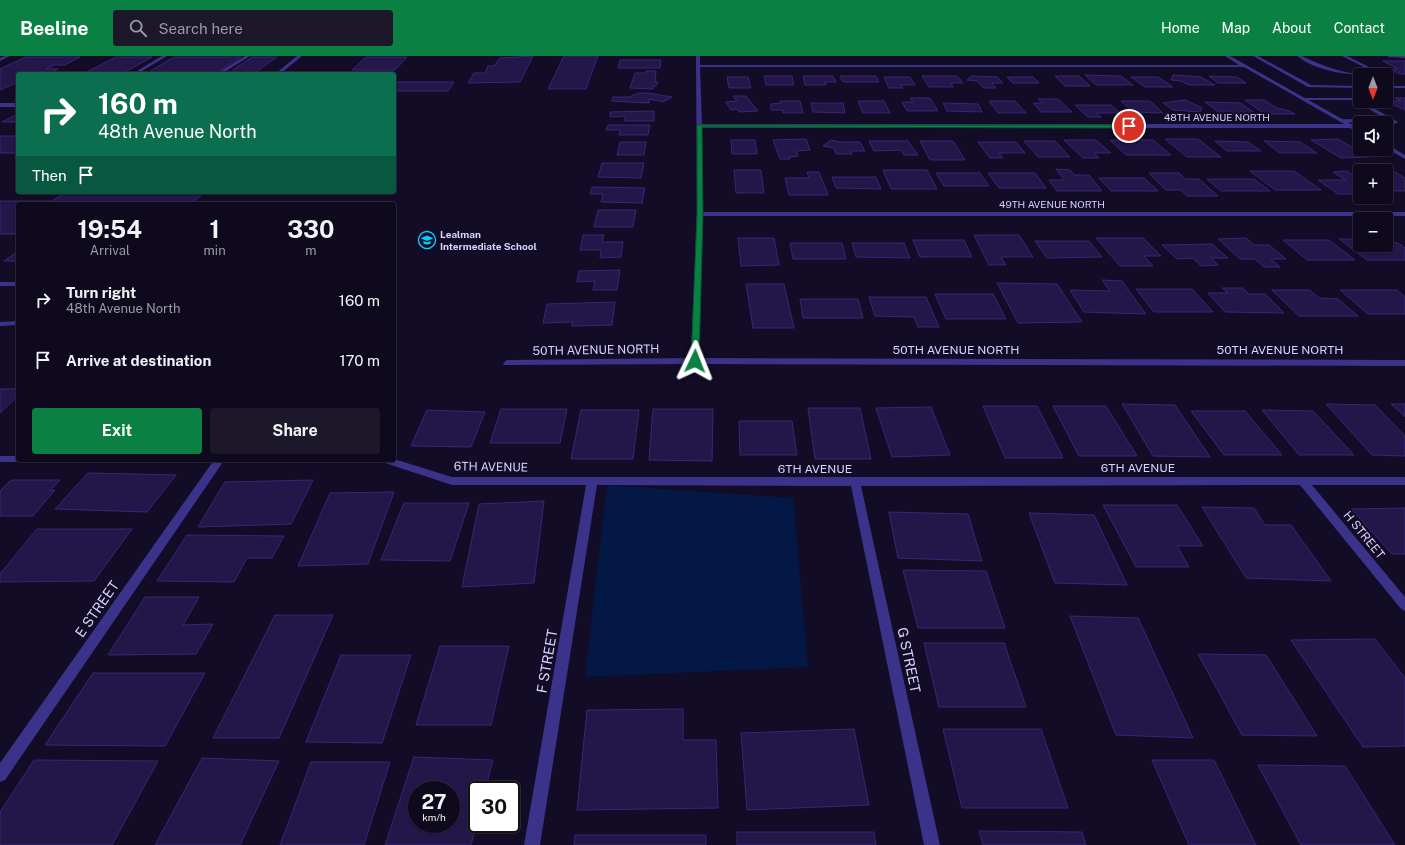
<!DOCTYPE html>
<html lang="en">
<head>
<meta charset="utf-8">
<style>
  :root { --surface:#0e091c; --page:#1c1729; --text:#f1f3f6; --muted:#9b9aa3; --line:#2e2a3b; --accent:#0b8043 }
  body { margin:0; font-family:"Public Sans",sans-serif; background:var(--page); color:var(--text); height:100vh; display:flex; flex-direction:column; font-size:15px; white-space:nowrap }
  * { box-sizing:border-box; margin:0 }
  p { font-size:13px; color:var(--muted) }
  .icon { flex:none; width:22px; height:22px; fill:none; stroke:currentColor; stroke-width:2; stroke-linecap:round; stroke-linejoin:round }
  .map { position:relative; flex:1; overflow:hidden }
  .panel { position:absolute; left:16px; top:146px; width:380px; height:260px; display:flex; flex-direction:column; background:var(--surface); border-radius:4px; box-shadow:0 1px 3px #0004,0 0 0 1px var(--line) }
  .panel>* { flex:none }
  .banner { position:absolute; left:16px; top:16px; width:380px; height:122px; border-radius:4px; box-shadow:0 1px 3px #0004,0 0 0 1px var(--line); background:#0b6e4f; color:#fff; overflow:hidden }
  .needle { width:26px; rotate:180deg }
  .controls { position:absolute; left:1353px; top:12px; display:grid; gap:8px }
  .controls a { display:grid; place-items:center; width:40px; height:40px; border-radius:4px; background:var(--surface); box-shadow:0 1px 3px #0004,0 0 0 1px var(--line); font-size:20px }
  .speed { position:absolute; left:408px; top:725px; display:flex; gap:8px; font-size:20px; font-weight:700; text-align:center }
  .speed>* { display:grid; place-content:center; width:52px; height:52px; border-radius:50%; background:var(--surface); box-shadow:0 1px 3px #0004,0 0 0 1px var(--line); line-height:1 }
  .speed small { font-size:10px; font-weight:400 }
  .speed .limit { border:2px solid #111; border-radius:6px; background:#fff; color:#111 }
  .pin { position:absolute; display:grid; place-items:center; width:34px; height:34px; color:#fff; margin:-17px; border:2px solid #fff; border-radius:50%; box-shadow:0 1px 4px #0007 }
  .me { position:absolute; width:44px; margin:-22px; rotate:2deg; stroke-linejoin:round; filter:drop-shadow(0 0 3px #0008) }
  .turn { display:flex; align-items:center; gap:14px; height:84px; padding:0 16px; font-size:18px }
  .turn .icon { width:52px; height:52px; stroke-width:2.5 }
  .turn b { display:block; font-size:28px; line-height:34px }
  .then { display:flex; align-items:center; height:38px; padding:0 16px; background:#0003; gap:8px; font-size:15px }
  .eta { display:flex; justify-content:space-evenly; align-items:center; height:68px; text-align:center }
  .eta b { font-size:24px; font-weight:700; line-height:28px }
  .action { display:flex; gap:8px; margin-top:auto; padding:8px 16px }
  .action a { flex:1; height:46px; border-radius:4px; background:var(--accent); color:#fff; font-size:16px; font-weight:700; line-height:46px; text-align:center }
  .action a+a { background:var(--page); color:var(--text) }
  ul { padding:0; list-style:none }
  li { display:flex; align-items:center; gap:12px; height:60px; padding:0 16px }
  li div { flex:1 }
  li b { display:block; font-size:15px }
  li em { font-style:normal }
  header { display:flex; align-items:center; gap:24px; box-sizing:border-box; height:56px; padding:0 20px; background:var(--accent); color:#fff }
  header strong { font-size:19px }
  nav { display:flex; gap:22px; margin-inline-start:auto; font-size:14px }
  .search { width:280px; height:36px; background:var(--page); display:flex; align-items:center; gap:10px; box-sizing:border-box; padding:0 14px; border-radius:4px; color:var(--muted); font-size:15px }
  .map>svg:first-child { display:block }
  .water { fill:#041846 }
  .building { fill:#231649; stroke:#3b2577; fill-rule:evenodd }
  .lines { fill:none; stroke-linecap:round; stroke-linejoin:round }
  .service { fill:#3b328a; fill-rule:evenodd }
  .minor { fill:#3b328a; fill-rule:evenodd }
  .route { fill:#0b8043; stroke:#07532c }
  .labels { text-anchor:middle; dominant-baseline:central; stroke-width:4; stroke-linejoin:round; paint-order:stroke }
  .far-street-label { font-size:10px; fill:#d9d1ff; stroke:#120c26 }
  .far-poi-label { font-size:10px; font-weight:bold; fill:#d9d1ff; stroke:#120c26; text-anchor:start }
  .street-label { font-size:12px; fill:#d9d1ff; stroke:#120c26 }
  .near-street-label { font-size:14px; fill:#d9d1ff; stroke:#120c26 }
</style>
</head>
<body>
<header>
<strong>Beeline</strong>
<div class="search"><svg class="icon" aria-label="search" viewBox="0 0 24 24"><circle cx="10" cy="10" r="6"/><path d="M15 15l6 6"/></svg>Search here</div>
<nav><a>Home</a><a>Map</a><a>About</a><a>Contact</a></nav>
</header>
<div class="map">
<svg width="1405" height="789" viewBox="0 0 1405 789">
  <rect width="100%" height="100%" fill="#120c26"/>
  <path class="water" d="M607,429l186,13 15,169 -223,10z"/>
  <path class="building" d="M533,0l-13,26 -52,1 6,-10h11l3,-7h6l6,-8z
    M564,0h34l-12,33h-38z
    M26,1h54l-15,8h-11l-8,4h12l-8,4 -32,1v8l-18,8v-21z
    M116,1h36l-31,17h-38z
    M174,1h67l-25,16h-69z
    M252,1h25l-24,17h-26z
    M366,1h41l-12,13h-43z
    M620,4h41l-1,8h-42z
    M1383,5h22v13h-5l-10,-5h8z
    M646,15h10l-1,11h3l-2,4h-2l-1,3 -23,-1 5,-15h10z
    M1085,19l36,1 12,9h-37z
    M1173,19l28,2 14,8h-26l-8,-4 -10,-1z
    M764,20h28l2,9h-28z
    M803,20h30l3,6h-11l1,3h-21z
    M840,20h36l3,6h-36z
    M922,20h35l6,7h-12l2,4h-24z
    M972,20l25,1 6,6h-11l4,5h-12l-7,-7 -10,-1z
    M1055,20h24l11,10h-25z
    M1209,20l28,1 9,6h-28z
    M727,21h21l3,11h-22z
    M884,21h26l5,8h-14l2,3h-14z
    M1007,21h26l6,6h-26z
    M1131,21h27l15,10h-28z
    M394,26h60l-6,9h-54z
    M638,37h10l24,4 -9,5 -14,-3v4l-37,-2 1,-4h17z
    M733,40h13l12,15 -19,1 -2,-3 -6,1 -5,-8 11,-1z
    M910,42h20l8,13h-31l-5,-9h11z
    M1395,42h10v12l-20,-9h16z
    M1038,43h20l14,13h-31l-8,-9h10z
    M1185,44l17,8 -2,4 -27,-2 -10,-7z
    M1245,44h19l13,8 12,3 6,3h-30z
    M780,45h20l3,12h-20v-3h-12v-6l10,-1z
    M858,45h26l6,12h-27z
    M989,45h26l11,12h-28z
    M1121,45h29l13,12 -30,-1z
    M1205,46l35,1 15,10 -36,-1z
    M811,47h32l2,10 -32,-1z
    M943,47l35,1 4,8 -35,-1z
    M1075,49h36l9,8h-24l5,4h-13z
    M654,55v10h-29v-5l-15,1v-5z
    M18,58v8h-16z
    M608,69h42l-2,10h-29l1,-5h-14z
    M0,80h18v17h-18z
    M806,83l4,11 -14,1 2,5 -9,1 1,2h-10l-7,-19z
    M1165,83h33l23,18h-34z
    M1338,83l31,18 -28,1 -30,-18z
    M731,84h24l2,14h-25z
    M831,84l9,2h20l5,9h-14l1,3h-16l-2,-6 -11,-2z
    M1064,84h32l15,13h-17l5,5h-16z
    M1110,84h43l18,15h-45z
    M869,85h39l10,14h-14l-3,-5 -27,1z
    M920,85h33l12,19h-35z
    M1024,85h31l15,16h-32z
    M1215,85l33,1 13,9h-34z
    M1264,85l36,1 17,11h-37z
    M620,86h26l-2,13h-27z
    M978,86h38l9,11h-26l4,5h-13z
    M602,107h42l-3,15 -43,-1z
    M1056,113l14,1 4,5h15l13,16h-45l-8,-11h15z
    M734,114h27l3,23h-28z
    M883,114h44l10,19h-46z
    M1363,114h29l13,8v13h-10l-9,-6v-14z
    M1250,115h44l27,19h-46z
    M1347,115l13,9v14h-22l-20,-14h28l-13,-8z
    M807,116h12l9,23h-39l-4,-17h24z
    M936,117h44l9,13h-45z
    M988,117h47l11,15h-47z
    M1149,117h30l6,6h14l19,17h-31l-6,-6h-15z
    M832,121h44l5,12 -45,-1z
    M1099,122h45l14,13h-47z
    M1207,123h47l16,12h-49z
    M592,131l53,1 -3,15 -41,-1 2,-8h-13z
    M66,136h139l-14,12h-173v30h-18v-33h52z
    M598,154h38l-3,17h-39z
    M583,179h21l-2,7h21l-2,15 -21,1 1,-8h-21z
    M974,179h45l14,22h-32l5,8h-17z
    M738,182h36l5,27 -38,1z
    M1096,182h47l18,18h-17l9,10h-33z
    M1246,182l8,7h15l17,14h-15l9,8h-16l-9,-8h-15l-22,-20z
    M1339,183h19l2,6h26v-3l12,1 7,5v12h-38z
    M913,184h51l8,17h-52z
    M1283,184h46l26,20h-48z
    M1035,185h54l13,16 -55,1z
    M790,187h52l4,16h-53z
    M852,187h52l6,15 -54,-1z
    M1212,188l16,14h-17l7,7 -17,1 -8,-8 -16,1 -15,-14z
    M17,196l1,9h-14z
    M620,214l-3,20h-24l2,-9 -18,1 2,-11z
    M1102,224l20,1 24,33 -62,-2 -14,-22 40,1z
    M997,227l60,1 25,38 -64,1z
    M746,228h38l10,44h-41z
    M1222,232h21l6,6h16l19,19 -59,-1 -17,-19h20z
    M1136,233h56l21,23h-59z
    M1272,234h38l9,8 19,1 20,17h-59z
    M1340,234h57l8,7v17h-37z
    M935,238h58l13,25h-60z
    M869,241h57l13,30h-21l-4,-10 -39,-1z
    M800,243h58l5,19h-60z
    M615,246l-3,23 -40,1v-4l-29,1 4,-19z
    M0,333h18v7l-18,17z
    M1122,348l53,1 35,52 -57,-1z
    M1326,348l49,1 30,31v20l-33,-1z
    M1391,348h14v13z
    M983,350h54l26,52h-58z
    M1053,350h53l31,50h-58z
    M931,351l19,48 -58,2 -16,-49z
    M808,352h52l11,51h-56z
    M501,353h66l-7,34h-70z
    M653,353h60l-1,52 -63,-1z
    M427,354l58,2 -14,35 -60,-1z
    M581,354h58l-6,49h-62z
    M1262,354l51,1 41,44h-55z
    M1191,355h54l37,44h-58z
    M739,365h53l5,34h-57z
    M88,417l88,2 -29,37 -92,-3z
    M11,424h49l-10,11 5,-1 -22,26h-33v-25z
    M313,424l-22,44 -93,3 27,-45z
    M394,436l-26,72 -70,2 32,-73z
    M544,445l-10,82 -72,4 17,-83z
    M404,447h65l-19,58 -69,-1z
    M1103,449h74l26,41h-26l12,21h-53z
    M1202,451l52,1 11,17h26l40,56 -85,-3z
    M1405,452v46h-13l-41,-45z
    M889,456l79,2 14,47 -84,-3z
    M1029,457l65,2 33,70 -72,-2z
    M37,473h95l-38,52 -94,1v-8z
    M187,479l97,1 -12,22h-25l-13,24 -77,-1z
    M903,514l83,1 19,57h-87z
    M145,541h54l-16,28 30,-1 -17,30 -88,1z
    M275,559h58l-54,123h-66z
    M1070,560l68,2 55,120 -77,-3z
    M1375,583l30,39v68l-42,1 -72,-107z
    M924,587h80l22,64h-87z
    M440,590h69l-18,79h-75z
    M1198,598l68,1 51,81 -75,-1z
    M341,599h70l-29,88 -76,-1z
    M93,617h112l-40,73 -120,-1z
    M683,653v31h33l2,68 -141,2 10,-100z
    M854,673l15,76 -122,5 -6,-77z
    M943,673h98l27,79h-106z
    M414,701l79,3 -8,30h-8v33l-6,22h-86zM417,734h34v34h-34z
    M202,702l77,3 -39,84h-85z
    M34,704l124,1 -46,84h-112v-33z
    M1152,704h62l42,85h-67z
    M311,706h79l-26,83h-84z
    M1258,709l87,1 50,79h-94z
    M979,775l103,1 4,13h-103z
    M737,776h137l2,13h-139z
    M575,779h131v10h-132z"/>
  <g class="lines">
    <path class="service" d="M5,0h5l-10,5v-3z
      M162,0h5l-30,18h-5z
      M245,0h5l-29,18h-5z
      M297,0h5l-22,18h-5z
      M1253,0h5l53,29 49,1v2l-52,-1z
      M1297,0h5c16,8 54,24 70,15l-30,-15h5l30,15 -4,4c-26,0 -55,-3 -76,-19z
      M1387,0h18v2l-16,-1z
      M1386,30h19v2h-19z
      M1303,42h53l42,24 -3,2 -55,-2v-2l2,-1 46,1 -35,-20h-52z
      M0,47h18v4h-18z
      M0,226h18v4h-18z
      M18,265v4l-18,1v-4z"/>
    <path class="minor" d="M696,0h4v9h539l-14,-9h5l130,73v4l-10,-5h-648l1,84h702v4h-702l-4,142 706,2v6l-710,-2 -191,1 -1,-2 4,-3 184,-2 6,-144zM700,11h544l100,57h-642z
      M1386,88l19,11v4l-19,-11z
      M0,400h18v4h4l-4,2h-18z
      M394,403l58,18h953v8h-93l93,112v14l-4,-2 -101,-124 -439,1 79,359h-16l-73,-359 -254,-1 -57,360h-16l62,-360h-134l-67,-22h-158l-4,-1 -218,318 -5,2v-19l214,-303z"/>
  </g>
  <path class="route" d="M697,69h432l2,1 -2,2 -427,-1 1,87 -4,147 -4,3 -4,-3 6,-147z"/>
  <defs>
    <g id="school-ring" transform="scale(0.9)"><circle r="9.5" fill="#120c26" stroke="#00d2fc" stroke-width="1.5"/><path d="M0-5L7-2L0 1L-7-2ZM-4 1L0 2.5L4 1V4Q0 6-4 4Z" fill="#00d2fc"/></g>
  </defs>
  <g fill-rule="evenodd">
    <use href="#school-ring" x="427" y="184"/>
  </g>
  <g class="labels">
    <g class="far-street-label">
      <text x="1217" y="61">48TH AVENUE NORTH</text>
      <text x="1052" y="148">49TH AVENUE NORTH</text>
    </g>
    <g class="far-poi-label">
      <text x="440" y="178">Lealman<tspan x="440" dy="12">Intermediate School</tspan></text>
    </g>
    <g class="street-label">
      <text transform="translate(596 294) rotate(-1)">50TH AVENUE NORTH</text>
      <text x="956" y="294">50TH AVENUE NORTH</text>
      <text x="1280" y="294">50TH AVENUE NORTH</text>
      <text transform="translate(491 411) rotate(1)">6TH AVENUE</text>
      <text x="1138" y="412">6TH AVENUE</text>
      <text x="815" y="413">6TH AVENUE</text>
      <text transform="translate(1364 479) rotate(51)">H STREET</text>
    </g>
    <g class="near-street-label">
      <text transform="translate(97 553) rotate(-55)">E STREET</text>
      <text transform="translate(909 604) rotate(78)">G STREET</text>
      <text transform="translate(547 605) rotate(-80)">F STREET</text>
    </g>
  </g>
</svg>
<div class="controls">
<a><svg class="needle" viewBox="-14 -14 28 28"><path d="M0-13l5 13h-10z" fill="#e53935"/><path d="M0 13l5-13h-10z" fill="#9b9aa3"/></svg></a>
<a><svg class="icon" aria-label="sound" viewBox="0 0 24 24"><path d="M4 9h4l5-4v14l-5-4H4zM17 9q2 3 0 6"/></svg></a>
<a>+</a>
<a>−</a>
</div>
<div class="speed"><div>27<small>km/h</small></div><div class="limit">30</div></div>
<div class="pin" style="left:1129px;top:70px;background:#d93025"><svg class="icon" aria-label="arrive" viewBox="0 0 24 24"><path d="M6 21V4h12l-3 4 3 4H6"/></svg></div>
<svg class="me" style="left:695px;top:305px" viewBox="-20 -20 40 40"><path d="M0-17L14 15 0 8-14 15z" fill="#0b8043" stroke="#fff" stroke-width="4"/></svg>
<div class="banner">
<div class="turn"><svg class="icon" aria-label="right" viewBox="0 0 24 24"><path d="M7 20v-9h11M14 6l5 5-5 5"/></svg><div><b>160 m</b>48th Avenue North</div></div>
<div class="then">Then<svg class="icon" aria-label="arrive" viewBox="0 0 24 24"><path d="M6 21V4h12l-3 4 3 4H6"/></svg></div>
</div>
<section class="panel">
<div class="eta">
<div><b>19:54</b><p>Arrival</p></div>
<div><b>1</b><p>min</p></div>
<div><b>330</b><p>m</p></div>
</div>
<ul>
<li><svg class="icon" aria-label="right" viewBox="0 0 24 24"><path d="M7 20v-9h11M14 6l5 5-5 5"/></svg><div><b>Turn right</b><p>48th Avenue North</p></div><em>160 m</em></li>
<li><svg class="icon" aria-label="arrive" viewBox="0 0 24 24"><path d="M6 21V4h12l-3 4 3 4H6"/></svg><div><b>Arrive at destination</b></div><em>170 m</em></li>
</ul>
<div class="action"><a>Exit</a><a>Share</a></div>
</section>
</div>
</body>
</html>
